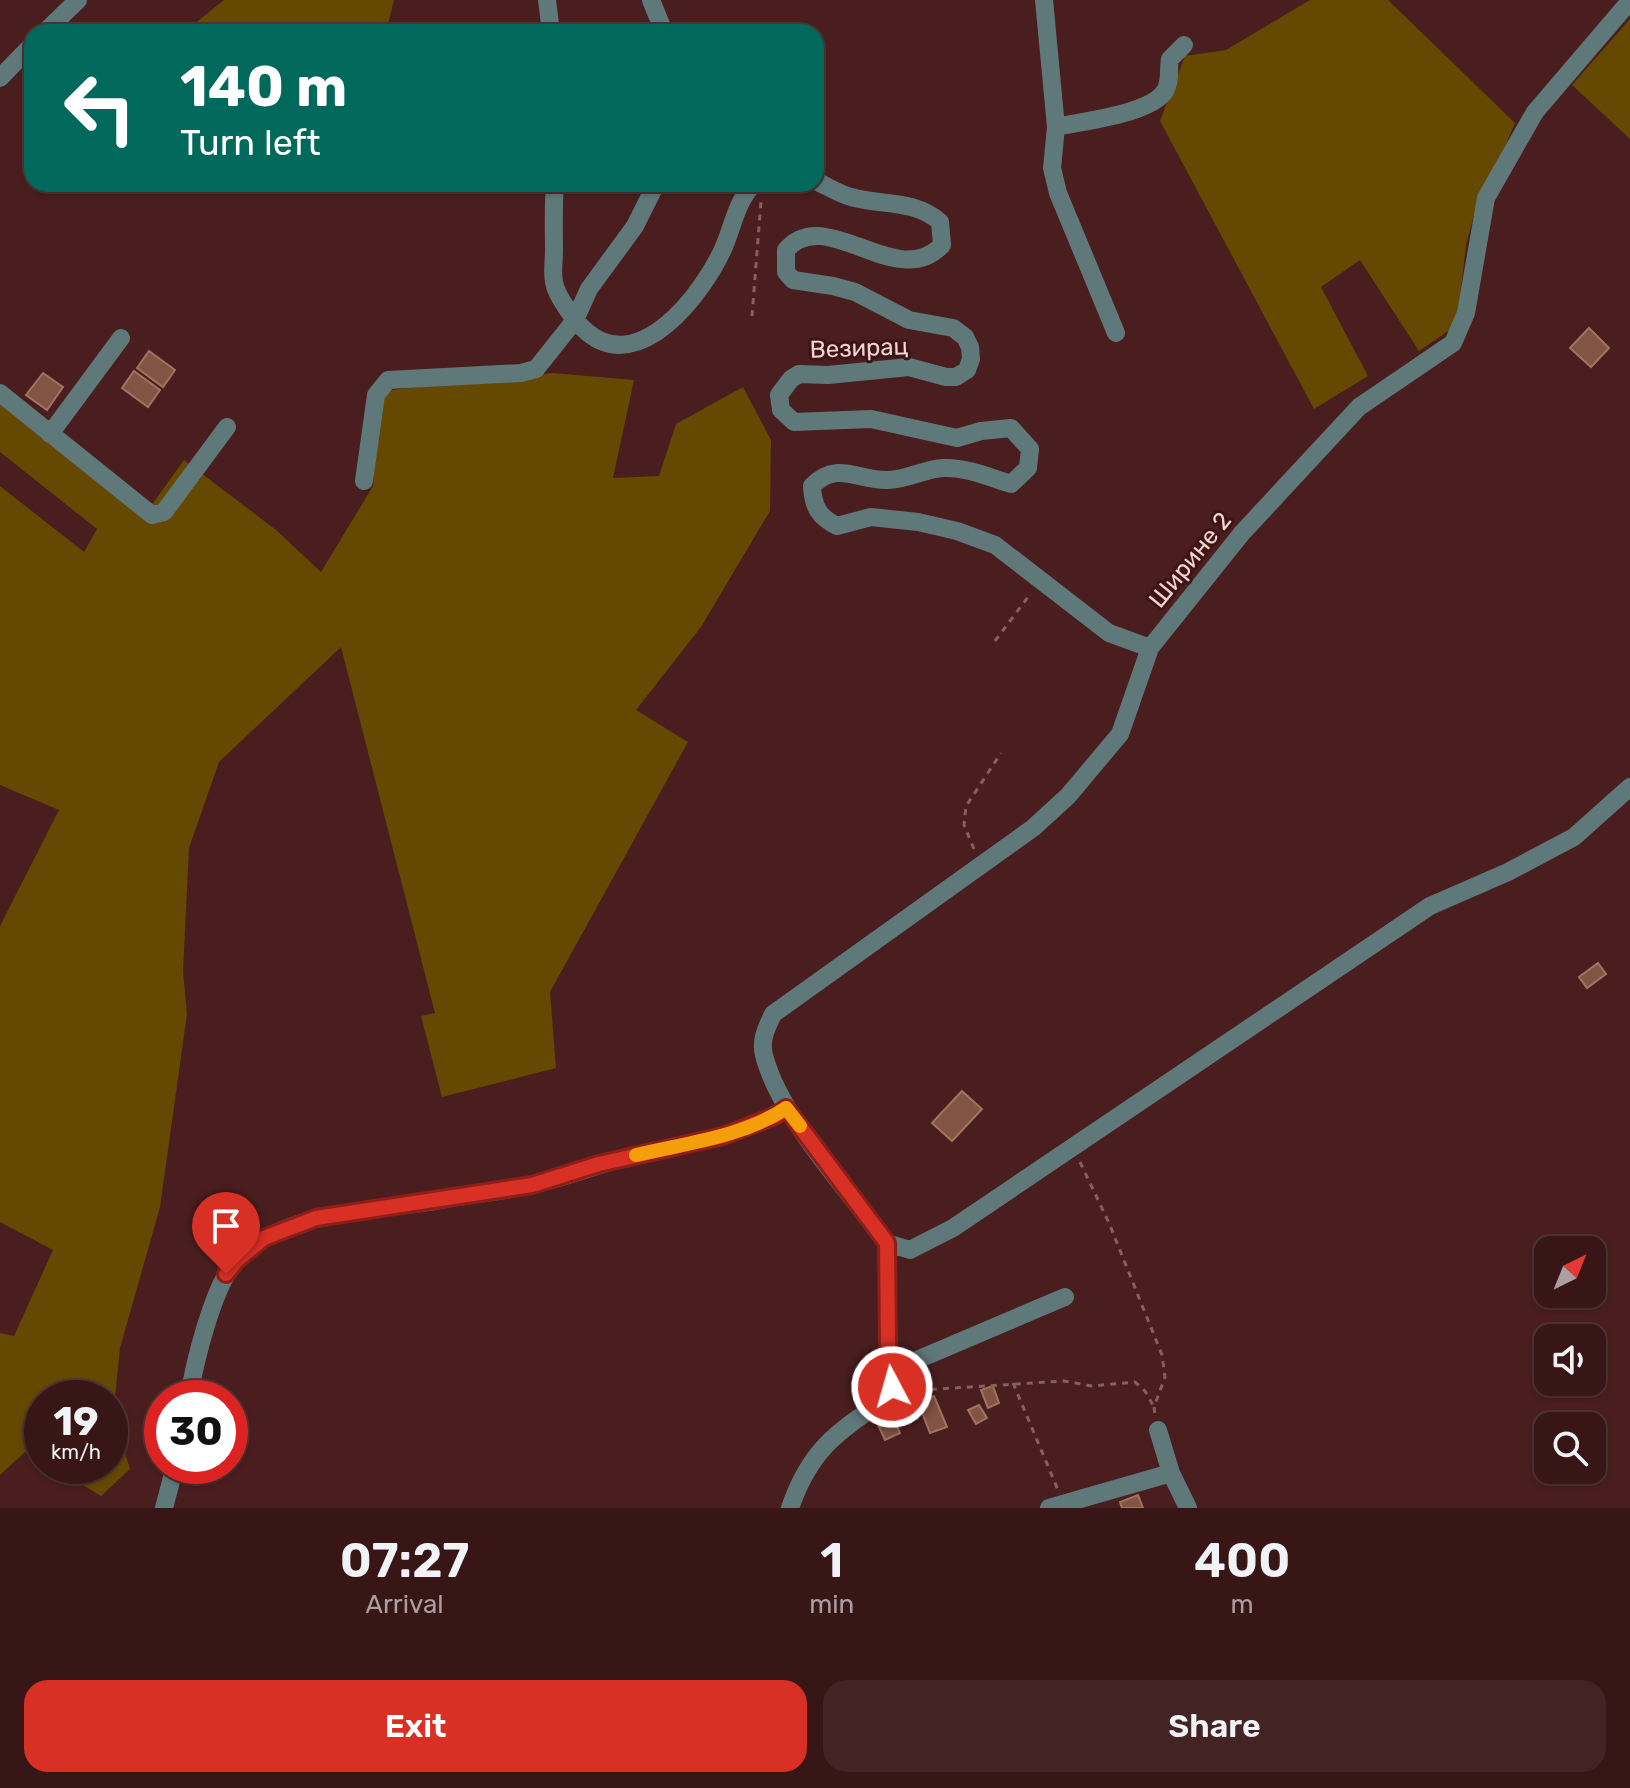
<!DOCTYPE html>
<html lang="en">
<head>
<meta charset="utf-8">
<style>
  :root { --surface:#381616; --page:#432323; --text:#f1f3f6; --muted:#ab9fa1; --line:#523535; --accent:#d93025 }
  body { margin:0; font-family:Rubik,sans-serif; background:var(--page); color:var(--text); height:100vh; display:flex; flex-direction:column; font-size:30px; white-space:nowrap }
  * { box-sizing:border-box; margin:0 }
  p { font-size:26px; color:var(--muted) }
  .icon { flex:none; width:44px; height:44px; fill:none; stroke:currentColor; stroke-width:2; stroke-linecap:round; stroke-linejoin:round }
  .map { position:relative; height:1508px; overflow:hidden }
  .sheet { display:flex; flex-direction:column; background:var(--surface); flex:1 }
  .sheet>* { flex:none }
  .guide { position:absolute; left:24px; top:24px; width:800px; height:168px; border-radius:24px; box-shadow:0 2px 6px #0004,0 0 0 2px var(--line); background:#00695c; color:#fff; overflow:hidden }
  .needle { width:52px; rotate:43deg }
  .fabs { position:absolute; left:1534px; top:1236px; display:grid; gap:16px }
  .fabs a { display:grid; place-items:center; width:72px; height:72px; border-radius:16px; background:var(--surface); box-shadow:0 2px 6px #0004,0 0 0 2px var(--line); font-size:40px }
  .speed { position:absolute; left:24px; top:1380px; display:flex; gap:16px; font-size:40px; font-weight:700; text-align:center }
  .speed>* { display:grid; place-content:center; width:104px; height:104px; border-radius:50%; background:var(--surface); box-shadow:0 2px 6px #0004,0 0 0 2px var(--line); line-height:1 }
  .speed small { font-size:20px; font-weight:400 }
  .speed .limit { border:12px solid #d22; background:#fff; color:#111 }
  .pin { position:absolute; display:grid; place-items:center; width:68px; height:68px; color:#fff; margin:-82px -34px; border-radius:50% 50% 50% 0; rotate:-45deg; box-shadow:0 0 8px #0007 }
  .pin .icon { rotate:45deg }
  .me { position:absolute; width:88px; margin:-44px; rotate:354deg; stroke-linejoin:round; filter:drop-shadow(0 0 6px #0008) }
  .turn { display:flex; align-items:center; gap:28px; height:168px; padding:0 24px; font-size:36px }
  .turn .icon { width:104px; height:104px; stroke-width:2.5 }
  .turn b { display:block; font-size:56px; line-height:68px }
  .eta { display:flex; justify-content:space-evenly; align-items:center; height:136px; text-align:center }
  .eta b { font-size:48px; font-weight:600; line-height:56px }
  .primary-button { display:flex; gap:16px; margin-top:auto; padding:16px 24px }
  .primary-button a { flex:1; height:92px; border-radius:24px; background:var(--accent); color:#fff; font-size:32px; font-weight:600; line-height:92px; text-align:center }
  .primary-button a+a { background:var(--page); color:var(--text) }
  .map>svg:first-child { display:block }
  .green { fill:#654801 }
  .building { fill:#825443; stroke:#a37361; stroke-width:2 }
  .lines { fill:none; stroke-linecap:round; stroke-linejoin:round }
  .path { stroke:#865f5f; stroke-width:3; stroke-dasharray:6 6; stroke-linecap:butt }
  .minor { stroke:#5f797b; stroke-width:18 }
  .route-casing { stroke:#8d1f18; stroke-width:20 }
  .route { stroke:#d93025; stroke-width:14 }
  .slow { stroke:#f59e0b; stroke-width:14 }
  .labels { text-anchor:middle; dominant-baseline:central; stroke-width:6; stroke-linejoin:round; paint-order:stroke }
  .street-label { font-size:24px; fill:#f2d4d3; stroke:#3f1415 }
</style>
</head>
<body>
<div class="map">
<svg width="1630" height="1508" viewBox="0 0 1630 1508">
  <rect width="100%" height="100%" fill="#4a1e1e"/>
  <path class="green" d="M224,0h170l-8,32h-202z
    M1310,0h78l127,123 -21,50 -16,27 -12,45 -9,80 -38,26 -59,-91 -39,27 47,89 -54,33 -154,-288 25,-65 41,-6z
    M1630,19v120l-58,-54z
    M553,373l81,7 -21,98 46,-2 17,-52 67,-37 28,53 -1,71 -69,116 -65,83 52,32 -138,250 6,76 -114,29 -21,-81 14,-3 -94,-366 -122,115 -30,86 -6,123 4,43 -27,193 -40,141 -7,68 17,53 -29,27 -49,-30h58v-68h-68v62l-17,-8 -25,23v-142l14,3 39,-86 -53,-28v-296l59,-116 -59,-25v-299l84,66 13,-23 -97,-77v-48l143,113 41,-57 92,70 45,42 52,-86 8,-95z"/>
  <path class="building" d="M1589,328l20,20 -18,19 -21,-19z
    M149,351l26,19 -12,17 -26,-19z
    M134,371l26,19 -12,17 -26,-19z
    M43,373l20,14 -16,23 -21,-15z
    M1598,963l8,11 -19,14 -8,-11z
    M962,1091l20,18 -30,32 -20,-18z
    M993,1386l6,17 -11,5 -7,-18z
    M934,1396l13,31 -17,6 -12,-31z
    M979,1405l8,13 -11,6 -8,-14z
    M889,1409l11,24 -15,7 -11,-24z
    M1138,1495l5,13h-21l-2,-6z"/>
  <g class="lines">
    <path class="path" d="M752,316l9,-115
      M995,641l36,-48
      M974,849l-10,-24 2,-19 35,-53
      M1080,1162l29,61 53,132 3,22 -11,30 1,8
      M1013,1383l45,107
      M907,1391l157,-10 28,5 43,-4 10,9 9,16"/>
    <path class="minor" d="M547,0l4,32
      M651,0l13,32
      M1044,0l12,127 -4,41 6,25 58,140
      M1630,1l-95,111 -49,86 -20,115 -13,30 -94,64 -117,126 -92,115 -30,86 -52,62 -35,32 -260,186c-6,13 -13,26 -9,41 14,57 78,129 114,176l9,12 23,7 43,-22 477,-322 78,-34 66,-35 56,-50
      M45,32l33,-32
      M0,78l32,-33
      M1056,127c26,-6 95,-13 109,-36 6,-10 3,-22 5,-32l14,-14
      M816,181c11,5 23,13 35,16 31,9 63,2 89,25l2,23c-45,48 -116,-42 -156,5v22l7,8 40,6 22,6 54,28 44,8 12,9 5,10 1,12 -4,11 -11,7h-10l-37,-10 -81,8 -29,-1 -8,5 -12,16 2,15 13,12 77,-3 86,19 24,-7 30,-3 19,21 -2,19 -17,16c-22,-7 -45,-17 -68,-16 -18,1 -37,12 -55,12 -30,1 -51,-20 -76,6 1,21 7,31 25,40l34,-9 47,5 39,9 38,14 114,88 41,15
      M555,184c-2,22 -1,45 -1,67 0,10 -2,21 0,31 2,14 22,41 33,50 53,45 116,-39 136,-83 10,-22 13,-48 31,-65
      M0,393l152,122 12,-3 63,-85
      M50,434l71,-96
      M364,481l12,-86 12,-15 133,-7 15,-4 39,-49 14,-31 46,-63 21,-42
      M891,1371l174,-74
      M189,1398c5,-34 24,-112 47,-137 46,-50 136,-50 199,-60 32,-6 65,-9 96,-16 36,-8 70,-22 105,-30 50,-12 107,-18 150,-47
      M1158,1430l13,43 17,35
      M164,1508l11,-42
      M790,1508c21,-61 49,-77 99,-111l3,-10 -4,-45 -1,-99
      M1049,1508l122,-35"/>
  </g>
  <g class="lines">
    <g class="route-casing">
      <path id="route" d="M226,1274l11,-14 27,-22 52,-20 216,-33 67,-21 124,-28 52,-20 11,-8 101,135 1,99 4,45"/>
    </g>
    <use href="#route" class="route"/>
    <path class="slow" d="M636,1155c50,-12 107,-18 150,-47l14,18"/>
  </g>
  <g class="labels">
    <g class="street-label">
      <text transform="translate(859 348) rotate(-2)">Везирац</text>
      <text transform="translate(1190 560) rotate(-51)">Ширине 2</text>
    </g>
  </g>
</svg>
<div class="fabs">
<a><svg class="needle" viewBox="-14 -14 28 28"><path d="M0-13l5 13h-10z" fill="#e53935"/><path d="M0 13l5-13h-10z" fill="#ab9fa1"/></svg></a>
<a><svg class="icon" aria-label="sound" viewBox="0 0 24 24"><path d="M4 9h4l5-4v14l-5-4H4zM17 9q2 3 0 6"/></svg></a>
<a><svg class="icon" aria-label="search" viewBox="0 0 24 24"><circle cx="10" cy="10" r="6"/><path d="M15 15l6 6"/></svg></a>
</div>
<div class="speed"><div>19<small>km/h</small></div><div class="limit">30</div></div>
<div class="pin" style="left:226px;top:1274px;background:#d93025"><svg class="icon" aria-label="arrive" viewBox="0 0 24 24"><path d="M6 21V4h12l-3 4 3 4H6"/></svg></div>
<svg class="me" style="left:892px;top:1387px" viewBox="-20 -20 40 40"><circle r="17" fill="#d93025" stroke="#fff" stroke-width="3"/><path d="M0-11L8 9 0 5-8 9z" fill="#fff"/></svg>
<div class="guide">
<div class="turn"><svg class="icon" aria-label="left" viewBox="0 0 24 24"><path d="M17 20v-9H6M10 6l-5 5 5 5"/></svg><div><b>140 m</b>Turn left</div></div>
</div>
</div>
<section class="sheet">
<div class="eta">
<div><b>07:27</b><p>Arrival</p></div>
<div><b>1</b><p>min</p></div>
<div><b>400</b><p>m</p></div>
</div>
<div class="primary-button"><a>Exit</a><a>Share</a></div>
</section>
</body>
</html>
